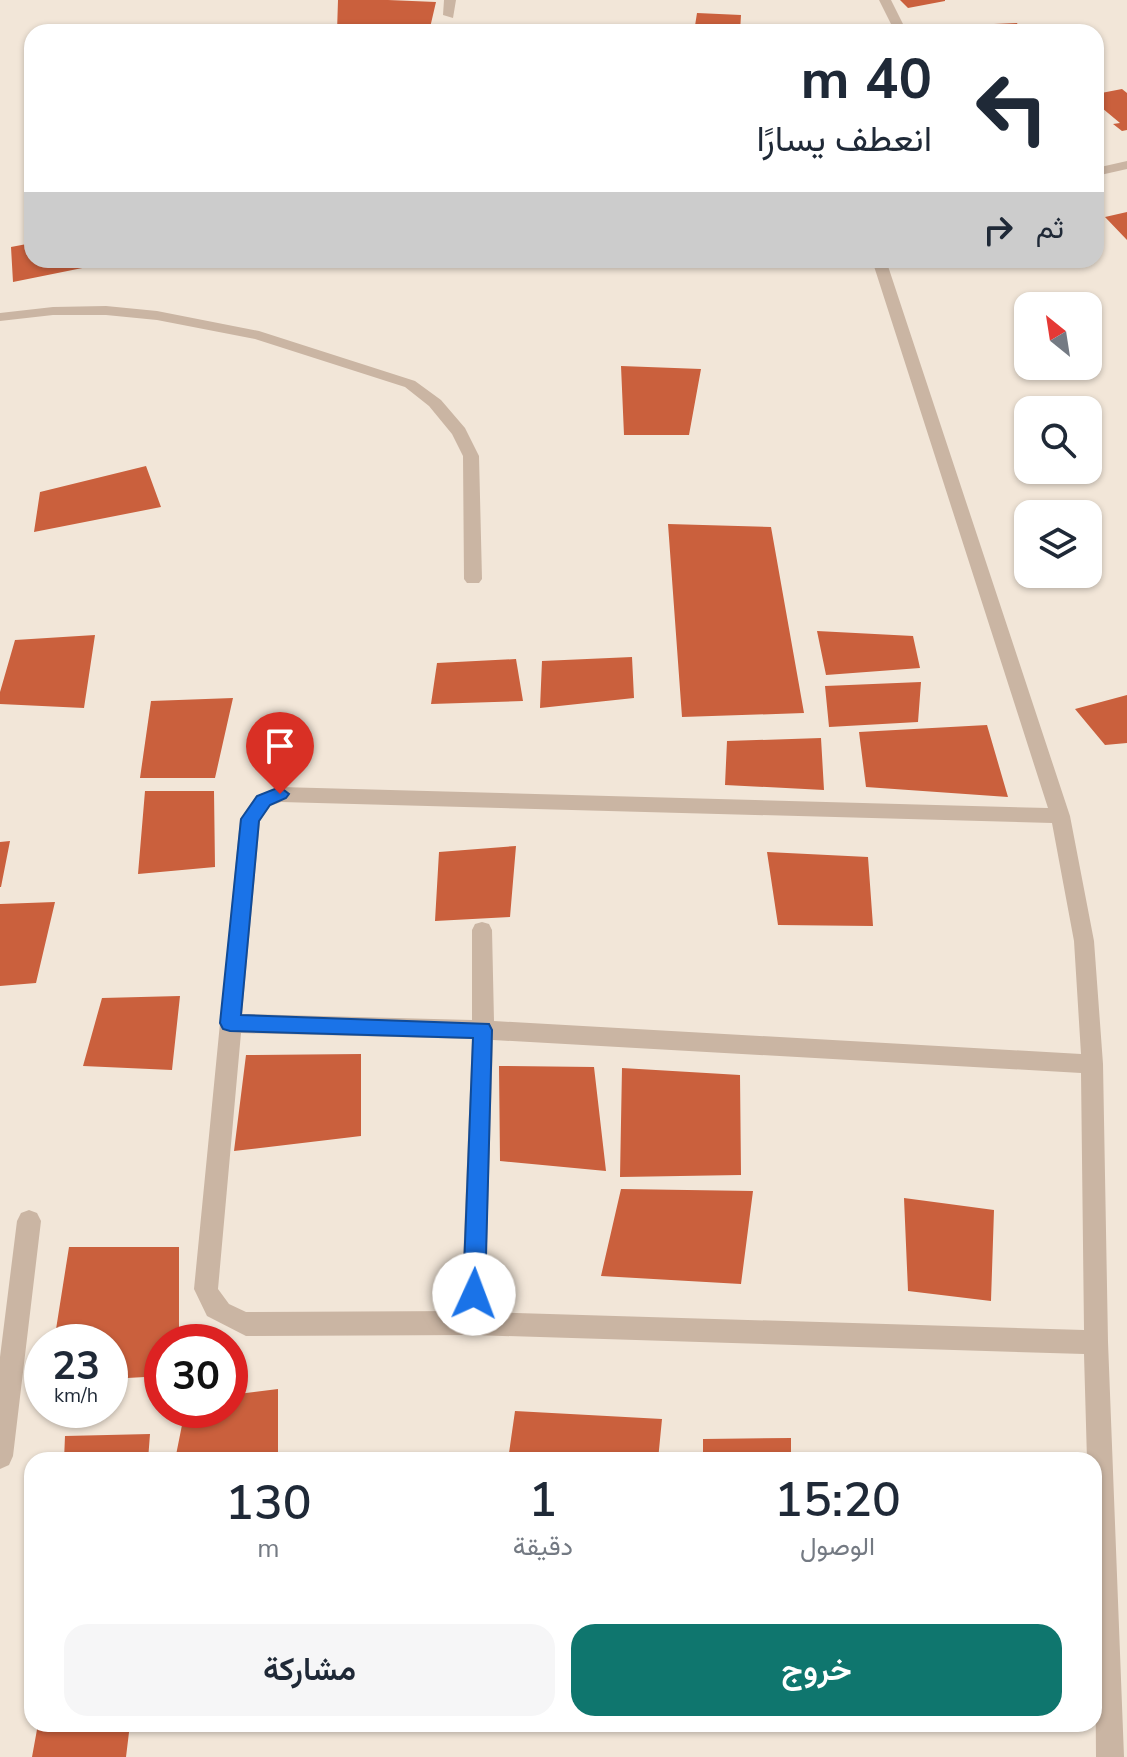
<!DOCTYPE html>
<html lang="ar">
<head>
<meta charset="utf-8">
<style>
  :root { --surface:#fff; --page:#f6f6f7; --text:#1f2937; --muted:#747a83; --accent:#0f766e }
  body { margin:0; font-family:"Nunito Sans",Vazirmatn,sans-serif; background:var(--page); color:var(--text); direction:rtl; height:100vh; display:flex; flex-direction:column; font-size:30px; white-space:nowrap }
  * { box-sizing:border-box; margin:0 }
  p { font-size:26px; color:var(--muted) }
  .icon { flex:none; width:44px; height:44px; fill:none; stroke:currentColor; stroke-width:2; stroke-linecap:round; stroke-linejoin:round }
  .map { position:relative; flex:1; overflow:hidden; direction:ltr }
  .details { position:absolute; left:24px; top:1452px; width:1078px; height:280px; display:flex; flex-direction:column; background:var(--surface); border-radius:24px; box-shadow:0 2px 6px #0004; direction:rtl }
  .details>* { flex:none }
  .hud { position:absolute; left:24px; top:24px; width:1080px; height:244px; border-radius:24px; box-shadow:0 2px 6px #0004; direction:rtl; background:#fff; color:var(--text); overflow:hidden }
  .needle { width:52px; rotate:330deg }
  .fabs { position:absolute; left:1014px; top:292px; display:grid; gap:16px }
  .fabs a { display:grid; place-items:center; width:88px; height:88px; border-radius:16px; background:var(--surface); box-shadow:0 2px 6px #0004; font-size:40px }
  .speed { position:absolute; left:24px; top:1324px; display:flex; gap:16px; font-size:40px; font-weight:700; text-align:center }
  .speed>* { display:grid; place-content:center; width:104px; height:104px; border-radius:50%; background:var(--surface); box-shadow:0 2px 6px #0004; line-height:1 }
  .speed small { font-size:20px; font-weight:400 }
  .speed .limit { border:12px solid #d22; background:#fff; color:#111 }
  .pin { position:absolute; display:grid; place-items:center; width:68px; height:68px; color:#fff; margin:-82px -34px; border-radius:50% 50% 50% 0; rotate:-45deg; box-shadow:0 0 8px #0007 }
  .pin .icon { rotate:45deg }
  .me { position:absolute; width:88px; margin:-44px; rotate:2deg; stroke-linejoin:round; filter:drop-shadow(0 0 6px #0008) }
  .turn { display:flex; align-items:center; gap:28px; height:168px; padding:0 40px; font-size:36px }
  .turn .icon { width:104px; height:104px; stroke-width:2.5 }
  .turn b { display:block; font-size:56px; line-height:68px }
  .then { display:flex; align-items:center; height:76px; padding:0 40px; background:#0003; gap:16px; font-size:30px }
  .eta { display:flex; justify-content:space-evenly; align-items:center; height:136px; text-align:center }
  .eta b { font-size:48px; font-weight:600; line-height:56px }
  .primary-button { display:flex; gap:16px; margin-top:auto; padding:16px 40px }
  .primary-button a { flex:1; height:92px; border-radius:24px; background:var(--accent); color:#fff; font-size:32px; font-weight:600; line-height:92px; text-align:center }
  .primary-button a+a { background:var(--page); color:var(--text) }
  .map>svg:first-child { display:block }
  .building { fill:#ca603d }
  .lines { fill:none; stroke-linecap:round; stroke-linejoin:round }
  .minor { fill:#cab5a3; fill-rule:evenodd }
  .route { fill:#1a73e8; stroke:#114b97; stroke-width:2 }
</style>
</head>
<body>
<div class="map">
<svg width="1127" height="1757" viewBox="0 0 1127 1757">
  <rect width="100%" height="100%" fill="#f2e6d8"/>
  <path class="building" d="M338,0h50l48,2 -7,30h-92z
    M900,0h45v1l-37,7z
    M697,13l44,2 -1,17h-46z
    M1017,23l3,6h-13l1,3h-10l-4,-8z
    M1122,89l5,4v37l-5,1 -9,-7 7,-1 -24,-20v-9z
    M1127,212v28l-22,-23z
    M32,243v17l85,1 -104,21 -2,-35z
    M621,366l80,3 -12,66h-65z
    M146,466l15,41 -127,25 6,-40z
    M668,524l103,3 33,186 -122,4z
    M817,631l96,5 7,32 -94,7z
    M95,635l-11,73 -84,-4v-12l15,-52z
    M632,657l2,41 -94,10 2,-47z
    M516,659l7,42 -92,3 6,-41z
    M921,682l-3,40 -89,5 -4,-41z
    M1127,695v48l-22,2 -30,-36z
    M233,698l-18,80h-75l11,-77z
    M987,725l21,72 -142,-10 -7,-55z
    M821,738l3,52 -99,-5 2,-44z
    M145,791h69l1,76 -77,7z
    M10,841l-9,46h-1v-45z
    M516,846l-6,71 -75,4 4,-69z
    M767,852l101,5 5,69 -95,-1z
    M55,902l-19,81 -36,3v-82z
    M180,996l-8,74 -89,-4 19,-68z
    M361,1054v82l-127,15 12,-96z
    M499,1066l95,1 12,104 -106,-10z
    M622,1068l118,7 1,100 -121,2z
    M621,1189l132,2 -12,93 -140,-8z
    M904,1198l90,12 -3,91 -83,-10z
    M69,1247h110v95h-17v34l-52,3v-37h-56z
    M278,1389v71h-103l10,-50h45v-15z
    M515,1411l147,8 -4,41h-150z
    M150,1434l-2,26h-84l1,-24z
    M791,1438v22h-88v-21z
    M38,1724h92l-4,33h-94z"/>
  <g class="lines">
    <path class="minor" d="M444,0h12l-3,18 -10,-3z
      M879,0h12l16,32h-12z
      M1127,161v8l-31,7v-8z
      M872,260h14l184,556 24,125 9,123 5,278 16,415h-28l-2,-297h-7l-3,-106 -611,-19 -227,1 -39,-20 -13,-27 46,-470 16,-23 24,-9 768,21zM281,802l771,21 22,118 7,113 -587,-33 -2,-91 -3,-6 -7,-2 -7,2 -3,6v90l-230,-6 18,-193 10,-15zM241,1033l231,6 -11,272 -215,1 -17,-8 -11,-15zM493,1040l588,33 3,257 -599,-18z
      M106,306l51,5 102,20 156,50 26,19 24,28 14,28 3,123 -3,4h-12l-3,-4 -1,-123 -11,-22 -23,-28 -24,-19 -150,-48 -98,-19 -51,-5h-53l-53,6v-8l53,-6z
      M29,1210l8,3 4,8 -28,235 -4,9 -9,4v-112l17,-136 4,-8z"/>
  </g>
  <path class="route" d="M280,787l9,7 -3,4 -16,7 -11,16 -18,194 248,9 3,6 -7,264 -3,7 -8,3 -7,-3 -4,-7 10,-256 -243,-7 -7,-2 -3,-6 21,-204 16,-23z"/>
</svg>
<div class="fabs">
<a><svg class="needle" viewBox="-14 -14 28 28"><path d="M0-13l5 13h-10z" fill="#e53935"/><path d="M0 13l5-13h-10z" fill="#747a83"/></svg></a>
<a><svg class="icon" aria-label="search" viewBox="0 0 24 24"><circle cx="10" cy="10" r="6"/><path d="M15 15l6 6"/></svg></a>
<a><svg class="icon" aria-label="layers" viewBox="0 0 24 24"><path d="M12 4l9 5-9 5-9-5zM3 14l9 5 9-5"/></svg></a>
</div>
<div class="speed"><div>23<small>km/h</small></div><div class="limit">30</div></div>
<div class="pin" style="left:280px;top:794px;background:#d93025"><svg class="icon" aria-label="arrive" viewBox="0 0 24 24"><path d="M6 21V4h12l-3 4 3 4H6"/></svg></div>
<svg class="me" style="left:474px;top:1294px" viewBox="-20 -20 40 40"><circle r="19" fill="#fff"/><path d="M0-13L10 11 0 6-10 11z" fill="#1a73e8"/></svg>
<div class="hud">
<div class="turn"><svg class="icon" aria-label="left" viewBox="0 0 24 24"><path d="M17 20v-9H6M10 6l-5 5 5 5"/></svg><div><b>40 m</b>انعطف يسارًا</div></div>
<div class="then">ثم<svg class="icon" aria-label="right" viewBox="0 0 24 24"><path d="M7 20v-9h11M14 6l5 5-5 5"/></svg></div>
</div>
<section class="details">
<div class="eta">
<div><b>15:20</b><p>الوصول</p></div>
<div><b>1</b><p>دقيقة</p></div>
<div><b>130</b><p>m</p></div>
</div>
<div class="primary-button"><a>خروج</a><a>مشاركة</a></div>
</section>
</div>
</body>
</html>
